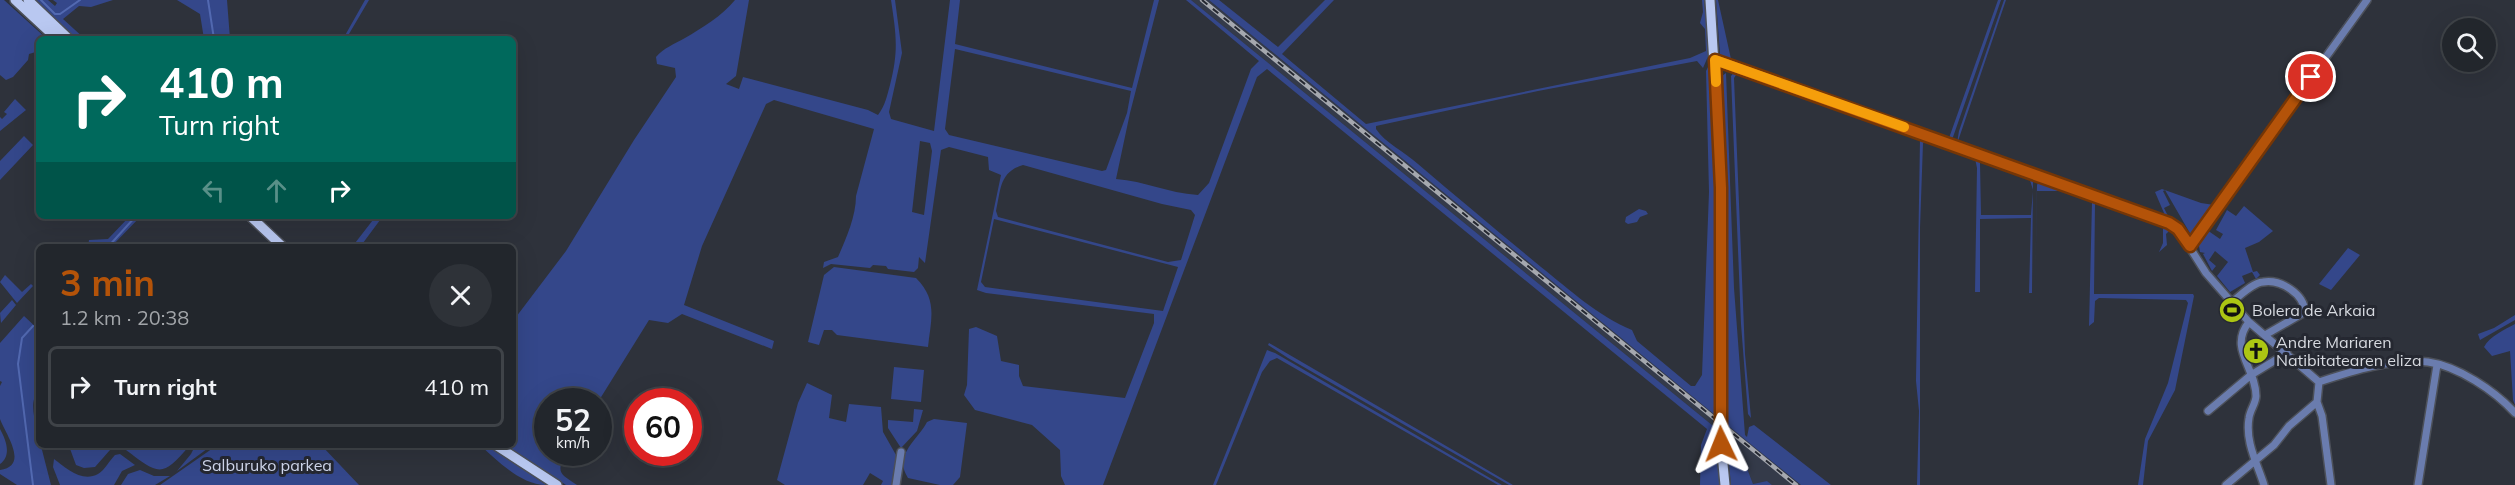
<!DOCTYPE html>
<html lang="en">
<head>
<meta charset="utf-8">
<style>
  :root { --surface:#22262c; --page:#2e3238; --text:#f1f3f6; --muted:#a2a5a9; --line:#3f4348; --accent:#b45309 }
  body { margin:0; font-family:Mulish,sans-serif; background:var(--page); color:var(--text); height:100vh; display:flex; flex-direction:column; font-size:22px; white-space:nowrap }
  * { box-sizing:border-box; margin:0 }
  p { font-size:20px; color:var(--muted) }
  .icon { flex:none; width:33px; height:33px; fill:none; stroke:currentColor; stroke-width:2; stroke-linecap:round; stroke-linejoin:round }
  .map { position:relative; flex:1; overflow:hidden }
  .sheet { position:absolute; left:36px; top:244px; width:480px; height:204px; display:flex; flex-direction:column; background:var(--surface); border-radius:9px; box-shadow:0 6px 24px #0002,0 0 0 2px var(--line) }
  .sheet>* { flex:none }
  .top-card { position:absolute; left:36px; top:36px; width:480px; height:183px; border-radius:9px; box-shadow:0 6px 24px #0002,0 0 0 2px var(--line); background:#00695c; color:#fff; overflow:hidden }
  .buttons { position:absolute; left:2442px; top:18px; display:grid; gap:12px }
  .buttons a { display:grid; place-items:center; width:54px; height:54px; border-radius:50%; background:var(--surface); box-shadow:0 6px 24px #0002,0 0 0 2px var(--line); font-size:30px }
  .speed { position:absolute; left:534px; top:388px; display:flex; gap:12px; font-size:30px; font-weight:700; text-align:center }
  .speed>* { display:grid; place-content:center; width:78px; height:78px; border-radius:50%; background:var(--surface); box-shadow:0 6px 24px #0002,0 0 0 2px var(--line); line-height:1 }
  .speed small { font-size:15px; font-weight:400 }
  .speed .limit { border:9px solid #d22; background:#fff; color:#111 }
  .pin { position:absolute; display:grid; place-items:center; width:51px; height:51px; color:#fff; margin:-26px; border:3px solid #fff; border-radius:50%; box-shadow:0 2px 6px #0007 }
  .me { position:absolute; width:66px; margin:-33px; rotate:358deg; stroke-linejoin:round; filter:drop-shadow(0 0 4px #0008) }
  .turn { display:flex; align-items:center; gap:21px; height:126px; padding:0 24px; font-size:27px }
  .turn .icon { width:78px; height:78px; stroke-width:2.5 }
  .turn b { display:block; font-size:42px; line-height:51px }
  .lanes { display:flex; align-items:center; height:57px; padding:0 24px; background:#0003; justify-content:center; gap:30px; direction:ltr }
  .lanes .off { opacity:.35 }
  .round { display:grid; place-items:center; flex:none; width:63px; height:63px; border-radius:32px; background:var(--page) }
  .head { display:flex; align-items:center; justify-content:space-between; height:102px; padding:0 24px }
  h1 { font-size:36px; font-weight:700; line-height:45px; color:var(--accent) }
  ul { padding:0; list-style:none }
  li { display:flex; align-items:center; gap:18px; height:81px; margin:0 12px 9px; padding:0 12px; border:3px solid var(--line); border-radius:9px }
  li div { flex:1 }
  li b { display:block; font-size:22px }
  li em { font-style:normal }
  .map>svg:first-child { display:block }
  .built { fill:#343a49 }
  .green { fill:#34478a; fill-rule:evenodd }
  .lines { fill:none; stroke-linecap:round; stroke-linejoin:round }
  .stream { stroke:#5269b1; stroke-width:2 }
  .minor-casing { stroke:#4c5059; stroke-width:10 }
  .major-casing { stroke:#4c5059; stroke-width:12 }
  .minor { stroke:#6a7cae; stroke-width:7 }
  .major { stroke:#b9c8f1; stroke-width:9 }
  .rail-casing { stroke:#a5a8af; stroke-width:4.5 }
  .rail { stroke:#252831; stroke-width:2; stroke-dasharray:7; stroke-linecap:butt }
  .major-bridge-casing { stroke:#4c5059; stroke-width:12; stroke-linecap:butt }
  .major-bridge { stroke:#b9c8f1; stroke-width:9 }
  .route-casing { stroke:#753606; stroke-width:15 }
  .route { stroke:#b45309; stroke-width:10 }
  .slow { stroke:#f59e0b; stroke-width:10 }
  .labels { text-anchor:middle; dominant-baseline:central; stroke-width:6; stroke-linejoin:round; paint-order:stroke }
  .poi-label { font-size:16px; fill:#d7dae0; stroke:#252831; text-anchor:start }
  .park-label { font-size:16px; fill:#d2d9ee; stroke:#252831 }
</style>
</head>
<body>
<div class="map">
<svg width="2515" height="485" viewBox="0 0 2515 485">
  <rect width="100%" height="100%" fill="#2e323b"/>
  <path class="built" d="M1191,0h18l592,485h-29l-5,-4 -14,3 -13,-34 -28,-25z"/>
  <path class="green" d="M0,0h4l43,39h-8v12l-10,3 -1,6 -15,17 -7,3 -6,-5z
    M34,0h14l7,6 2,-3 -4,-3h60l-22,7 -12,-1 -16,13 22,20h-9z
    M177,0h50l3,39h-26l-4,-25z
    M365,0h4l-23,39h-3z
    M735,0h14l-13,76 -10,8 13,5 4,-12 125,33 10,5c7,-9 9,-19 12,-30 9,-35 6,-51 1,-85h4l7,53 -13,59 2,7 43,12 16,-131h10l-5,44 177,44 22,-88h5l-29,113 -14,66c29,2 51,14 82,16l11,-12 42,-114 8,-8 -73,-61h5l521,425 28,25 13,34 14,-3 5,4h-41l-4,-41 -11,-7 4,48h-20l1,-40 6,-16 -440,-360 -10,8 -154,408h-38l-4,-9 -1,-26 -28,-25 -57,-15 -11,-15 3,-10 2,-56 7,-2 21,9 4,25 18,4v11l4,10 102,12 29,-75v-9l-168,-21 -9,-3 24,-115 -12,-5 -1,-13 -39,-10 -8,3 -16,113 -6,-6 -1,11 -4,4 -26,-3 -2,-3 -13,-1 -3,3 -39,-4 -8,4 1,-6 14,-5c8,-18 18,-41 18,-61l18,-67 -100,-29 -8,4 -64,142 -18,59 90,36 -2,8 -90,-35 -14,9 -19,-3 -51,82h-50v51h19c-12,19 -7,21 10,32h-11l-60,-39h7v-125l53,-70 68,-111 42,-63 -1,-9 -18,-4 -1,-7c8,-9 18,-13 29,-19 17,-10 37,-22 50,-38zM955,49l176,42 -4,22 -21,57 -4,1 -153,-36 -4,-6zM920,141l10,2 2,8 -8,64 -12,-3zM1023,165l139,39 29,6 4,5 -14,45 -13,2 -170,-45 -2,-6c5,-21 3,-39 27,-46zM994,219l184,48 -15,44 -178,-24 -4,-5z
    M1209,0h10l59,47 47,-47h9l-52,54 84,70 324,-66 16,-7 -1,-22 -5,-6 3,-11 -1,-12h2l5,54 -6,14 -6,-7 -159,30 -162,35v3c9,14 29,23 42,35 41,35 82,69 123,103 29,23 57,49 91,63l5,11 54,45h4l7,-11 7,-183 -3,-121 3,-6 5,68 1,282z
    M1716,0h2l13,59 218,79 49,-138h3l-48,137 -5,4 -221,-81 -7,-6z
    M2004,0h2l-48,141 202,75 4,-3 -9,-21 7,-3 39,14 13,2 147,-205h4l-170,237 -4,-2 -26,-45 -2,1 7,14 -6,3 6,12 -213,-77 2,-12z
    M2370,0h2l-165,230 13,9 3,-5 -7,-4 11,-20 9,6 8,-10 29,25 -14,11 -14,6 8,24 4,-1 3,4 -4,4 -4,-7 -10,4 3,7 -15,9 -13,-16 11,-14 -13,-11 -6,9 7,6 -4,5 -9,-17 2,-1 -5,-1 -2,-12z
    M1736,70l297,107 -1,116h-3l2,-75 -51,1v73h-5l2,-124 -2,-10 -45,-17 -7,2 -3,85v257h-3l2,-74 -3,-30 4,-242 -168,-62 -12,-4 -4,2 -2,3 11,276 6,64 -3,-4 -7,-90 -10,-248zM1982,161l47,16 4,13 -2,25h-50l-1,-52z
    M1726,73l8,215 11,147 2,2 2,-10 5,-2 77,60h-30l-75,-61v-212l-4,-136z
    M15,99l11,11 -26,21v-14l2,2 5,-5 -3,-2z
    M24,136l9,9 -33,35v-19z
    M2040,179l125,45 7,4 -6,6 1,11 -8,7 4,-9v-17l-68,-23 -1,91h99l1,2 -19,94 -27,51 -5,44h-5l7,-46 23,-56 20,-80 -2,-3 -87,-2 -4,3 -1,21 -5,4 3,-124 -26,-11h-29l-2,105 2,-111z
    M1639,209l7,2 2,3 -8,3 -3,5 -9,2 -3,-2 1,-5z
    M130,216h11l-30,31h-23l1,-7 19,-1z
    M376,216h7l-23,31h-8z
    M2348,248l12,7 -29,35 -12,-6z
    M834,267l82,11c22,22 15,41 12,69l-91,-12 -5,-5h-8l-5,15 -11,-3 16,-67z
    M5,275l17,17 9,-8 2,2 -16,17 -17,-21z
    M12,300l4,5 -15,18 -1,-10z
    M2515,315v5l-35,20 -2,-6 16,-6z
    M24,316l15,14v60c-13,14 0,38 0,56h2l10,39h-34l-17,-11v-4c30,-4 5,-37 0,-51 0,-8 0,-24 0,-33l2,-4 -2,-1v-38z
    M2515,324v81l-2,-5 -3,-49 -18,5 -8,-9c6,-11 20,-17 31,-23z
    M1269,343l215,125 29,17h-4l-221,-127 -20,-13z
    M1267,350l8,3 227,132h-4l-221,-127 -7,3 -8,11 -46,113h-3z
    M894,367l30,3 -3,32 -30,-3z
    M807,383l25,12 -3,23 17,4 3,-18 32,3 2,25 13,23 -3,30h-12l2,-4 -13,-8 -7,12h-78l-8,-5 21,-77z
    M914,409l9,1 -6,21 -16,17 -13,-20v-8l25,2z
    M934,419l33,4 -7,54 -7,8h-13l-32,-7c-15,-23 9,-37 19,-56z
    M0,429c6,11 12,26 0,35z
    M69,446h41v4l-15,17 -11,1 -8,-3z
    M125,446h64c-27,33 -31,28 -63,4z
    M195,446h16l-34,25 14,-17z
    M216,446h106l37,39h-199z
    M481,446h8l57,39c-25,0 -48,-24 -65,-39z
    M120,454l15,11 -13,6 -8,14h-54l-7,-18 1,-8c12,9 28,24 44,15 7,-4 11,-13 17,-19z
    M140,470l14,6h16l-15,9h-34l7,-11z"/>
  <g class="lines">
    <path class="stream" d="M41,0l14,14h5l20,-14
      M208,0l6,39
      M107,248l29,-32
      M33,326l-11,12 -4,26 15,121"/>
    <g class="minor-casing">
      <path id="minor" d="M1715,60l454,163 9,6 28,44 43,49 70,60
        M2190,246l177,-246
        M2232,302c9,-7 20,-19 31,-20 18,-3 41,12 42,30l-40,23
        M2249,322c-21,26 7,46 7,74 0,7 -6,14 -7,22 -4,24 8,45 15,67
        M2319,382c33,-11 74,-24 109,-20 30,4 67,29 87,51
        M2317,402l5,14 9,69
        M2208,411l43,-36 36,-22
        M896,485l5,-33
        M2226,485l48,-40 15,-19 28,-24 2,-20
        M2418,485l19,-120"/>
    </g>
    <g class="major-casing">
      <path id="major" d="M15,0l42,39
        M28,0l41,39
        M1710,0l10,161v243
        M250,216l34,32
        M1721,443l4,42
        M497,446l60,39"/>
    </g>
    <use href="#minor" class="minor"/>
    <use href="#major" class="major"/>
    <g class="rail-casing">
      <path id="rail" d="M1202,0l594,485"/>
    </g>
    <use href="#rail" class="rail"/>
    <g class="major-bridge-casing">
      <path id="major-bridge" d="M1720,404l1,39"/>
    </g>
    <use href="#major-bridge" class="major-bridge"/>
  </g>
  <g class="lines">
    <g class="route-casing">
      <path id="route" d="M1721,444v-256l-6,-128 454,163 9,6 12,17 121,-169"/>
    </g>
    <use href="#route" class="route"/>
    <path class="slow" d="M1716,82l-1,-22 189,67"/>
  </g>
  <defs>
    <g id="stadium-disc" transform="scale(1.35)"><circle r="9.5" fill="#acc613" stroke="#252831"/><path d="M0-5a6.5 5 0 1 0 0 10a6.5 5 0 1 0 0-10ZM-3.5-1.8h7v3.6h-7Z" fill="#111"/></g>
    <g id="church-disc" transform="scale(1.35)"><circle r="9.5" fill="#acc613" stroke="#252831"/><path d="M-1.2-6h2.4v3.5h3.3v2.4h-3.3V6h-2.4V-.1h-3.3v-2.4h3.3Z" fill="#111"/></g>
  </defs>
  <g fill-rule="evenodd">
    <use href="#stadium-disc" x="2232" y="310"/>
    <use href="#church-disc" x="2256" y="351"/>
  </g>
  <g class="labels">
    <g class="poi-label">
      <text x="2252" y="310">Bolera de Arkaia</text>
      <text x="2276" y="342">Andre Mariaren<tspan x="2276" dy="18">Natibitatearen eliza</tspan></text>
    </g>
    <g class="park-label">
      <text x="267" y="465">Salburuko parkea</text>
    </g>
  </g>
</svg>
<div class="buttons">
<a><svg class="icon" aria-label="search" viewBox="0 0 24 24"><circle cx="10" cy="10" r="6"/><path d="M15 15l6 6"/></svg></a>
</div>
<div class="speed"><div>52<small>km/h</small></div><div class="limit">60</div></div>
<div class="pin" style="left:2311px;top:77px;background:#d93025"><svg class="icon" aria-label="arrive" viewBox="0 0 24 24"><path d="M6 21V4h12l-3 4 3 4H6"/></svg></div>
<svg class="me" style="left:1721px;top:444px" viewBox="-20 -20 40 40"><path d="M0-17L14 15 0 8-14 15z" fill="#b45309" stroke="#fff" stroke-width="4"/></svg>
<div class="top-card">
<div class="turn"><svg class="icon" aria-label="right" viewBox="0 0 24 24"><path d="M7 20v-9h11M14 6l5 5-5 5"/></svg><div><b>410 m</b>Turn right</div></div>
<div class="lanes"><svg class="icon off" aria-label="left" viewBox="0 0 24 24"><path d="M17 20v-9H6M10 6l-5 5 5 5"/></svg><svg class="icon off" aria-label="ahead" viewBox="0 0 24 24"><path d="M12 20V5M6 11l6-6 6 6"/></svg><svg class="icon" aria-label="right" viewBox="0 0 24 24"><path d="M7 20v-9h11M14 6l5 5-5 5"/></svg></div>
</div>
<section class="sheet">
<div class="head"><div><h1>3 min</h1><p>1.2 km · 20:38</p></div><a class="round"><svg class="icon" aria-label="close" viewBox="0 0 24 24"><path d="M6 6l12 12M18 6L6 18"/></svg></a></div>
<ul>
<li><svg class="icon" aria-label="right" viewBox="0 0 24 24"><path d="M7 20v-9h11M14 6l5 5-5 5"/></svg><div><b>Turn right</b></div><em>410 m</em></li>
</ul>
</section>
</div>
</body>
</html>
